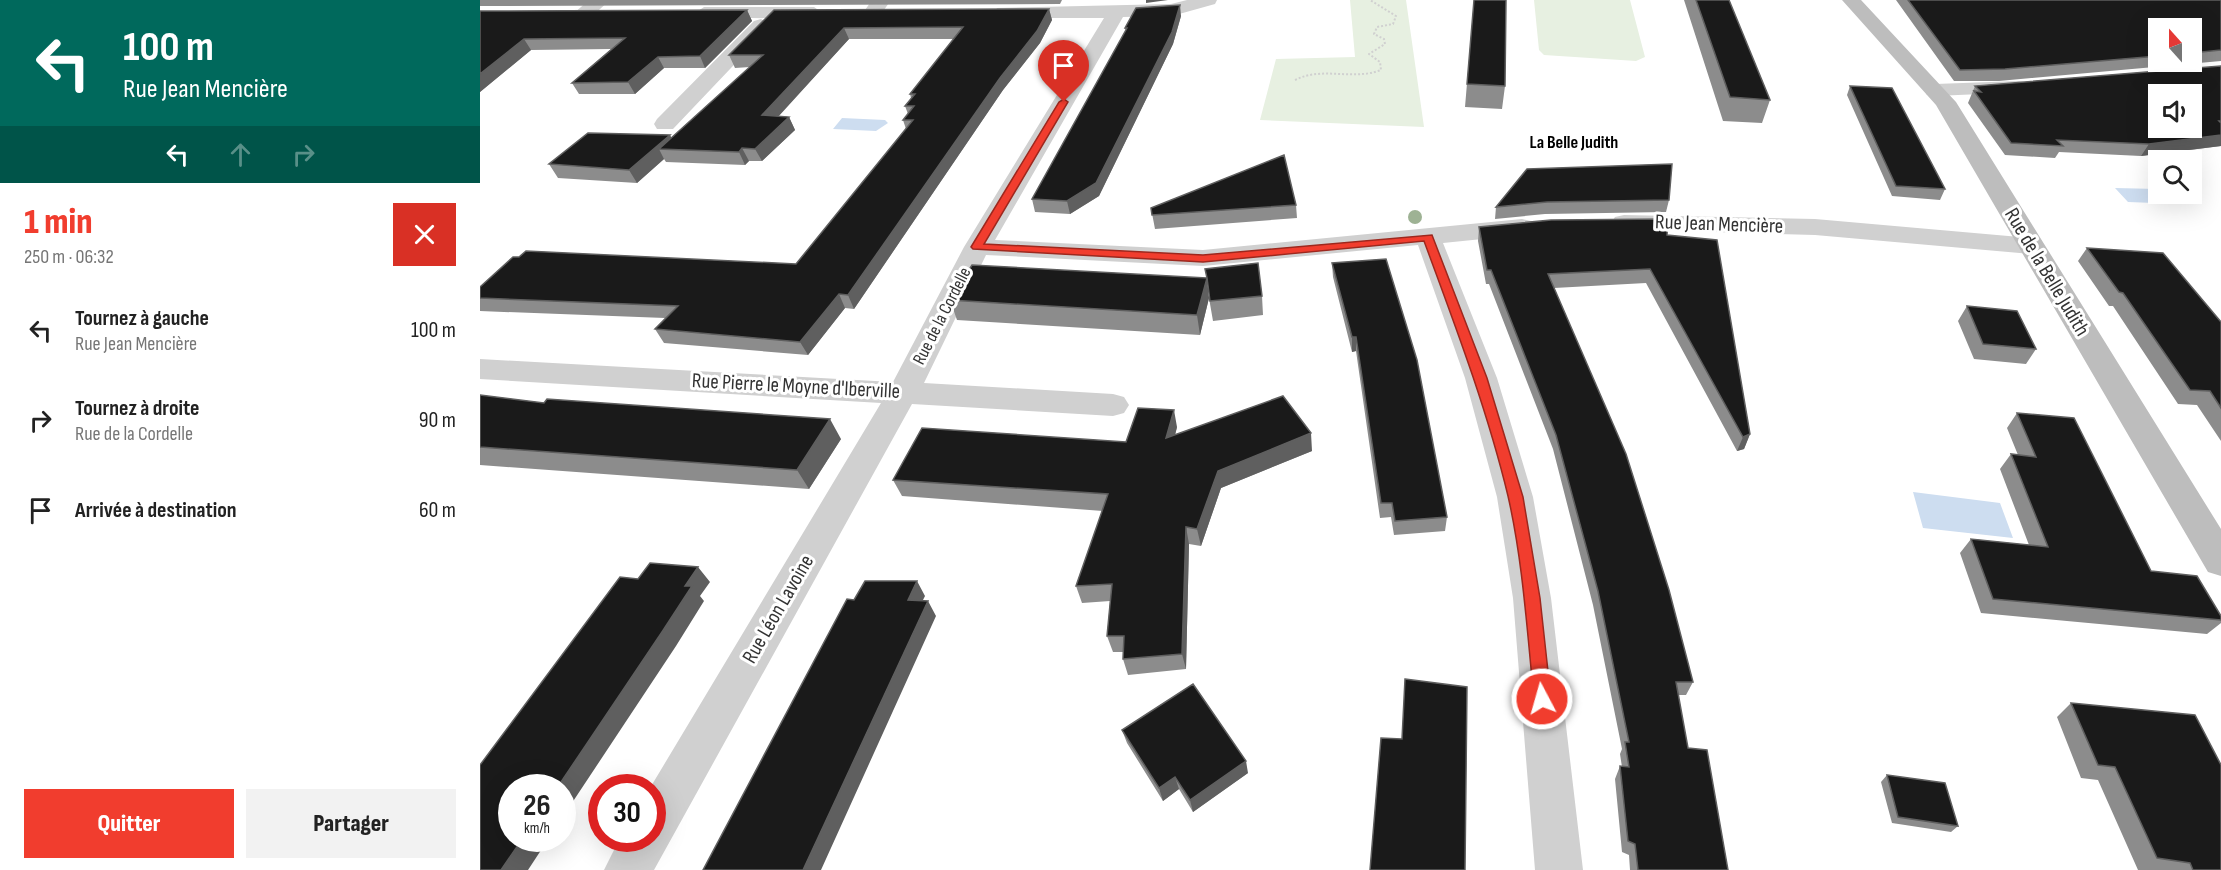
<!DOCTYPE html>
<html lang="fr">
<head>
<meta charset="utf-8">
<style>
  :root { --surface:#fff; --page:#f2f2f2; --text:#222; --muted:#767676; --accent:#f13d2e }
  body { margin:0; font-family:"Sofia Sans Condensed",sans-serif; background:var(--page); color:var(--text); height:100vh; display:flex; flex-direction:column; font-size:22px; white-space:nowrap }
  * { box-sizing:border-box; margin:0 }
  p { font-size:20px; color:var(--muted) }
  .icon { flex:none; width:33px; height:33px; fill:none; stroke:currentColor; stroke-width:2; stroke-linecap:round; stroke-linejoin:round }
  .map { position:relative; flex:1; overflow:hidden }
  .drawer { display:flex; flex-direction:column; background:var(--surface); width:480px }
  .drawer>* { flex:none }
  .banner { background:#00695c; color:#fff; overflow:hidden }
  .needle { width:39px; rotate:339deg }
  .tools { position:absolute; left:1668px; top:18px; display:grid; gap:12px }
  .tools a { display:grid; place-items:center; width:54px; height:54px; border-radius:0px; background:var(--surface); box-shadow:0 6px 24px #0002; font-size:30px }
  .speed { position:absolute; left:18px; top:774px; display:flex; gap:12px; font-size:30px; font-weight:700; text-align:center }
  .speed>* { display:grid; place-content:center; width:78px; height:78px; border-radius:50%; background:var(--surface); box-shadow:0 6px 24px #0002; line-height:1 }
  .speed small { font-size:15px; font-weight:400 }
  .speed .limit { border:9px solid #d22; background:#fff; color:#111 }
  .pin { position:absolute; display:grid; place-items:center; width:51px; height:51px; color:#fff; margin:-62px -26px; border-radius:50% 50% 50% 0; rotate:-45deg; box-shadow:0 0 6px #0007 }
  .pin .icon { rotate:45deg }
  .me { position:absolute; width:66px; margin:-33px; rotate:354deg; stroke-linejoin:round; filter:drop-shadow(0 0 4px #0008) }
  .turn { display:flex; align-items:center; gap:21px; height:126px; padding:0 24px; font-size:27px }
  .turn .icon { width:78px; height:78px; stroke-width:2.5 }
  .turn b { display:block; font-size:42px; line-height:51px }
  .lanes { display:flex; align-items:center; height:57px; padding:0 24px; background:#0003; justify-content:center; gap:30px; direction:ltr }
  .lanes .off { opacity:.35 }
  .round { display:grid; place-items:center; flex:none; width:63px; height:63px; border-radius:0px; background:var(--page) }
  .headline { display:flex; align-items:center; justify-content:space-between; height:102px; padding:0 24px }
  h1 { font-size:36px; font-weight:800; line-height:45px; color:var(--accent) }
  .action { display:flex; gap:12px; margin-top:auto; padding:12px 24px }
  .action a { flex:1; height:69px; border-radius:0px; background:var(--accent); color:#fff; font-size:24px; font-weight:800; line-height:69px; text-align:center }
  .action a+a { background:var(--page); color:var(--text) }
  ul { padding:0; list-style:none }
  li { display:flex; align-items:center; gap:18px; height:90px; padding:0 24px }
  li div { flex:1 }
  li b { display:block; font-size:22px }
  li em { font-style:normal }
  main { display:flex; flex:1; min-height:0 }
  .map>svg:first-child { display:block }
  .green { fill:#e7f0e1 }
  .water { fill:#cdddf0 }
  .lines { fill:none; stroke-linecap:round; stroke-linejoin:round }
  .path { stroke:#d0d0d0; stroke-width:2; stroke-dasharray:2 2; stroke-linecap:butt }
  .street { fill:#d0d0d0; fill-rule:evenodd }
  .secondary { fill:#bdbdbd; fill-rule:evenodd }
  .tree { fill:#9eb294 }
  .wall { fill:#8c8c8c; fill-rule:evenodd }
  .shaded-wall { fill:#5f5f5f }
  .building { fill:#1a1a1a; stroke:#5f5f5f; stroke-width:1.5; fill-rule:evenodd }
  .route { fill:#f13d2e; stroke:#9d281e; stroke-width:1.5 }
  .labels { text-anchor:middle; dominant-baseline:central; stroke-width:6; stroke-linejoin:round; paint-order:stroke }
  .far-neighbourhood-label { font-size:18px; font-weight:bold; fill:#000; stroke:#fff }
  .far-street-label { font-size:18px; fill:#333; stroke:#fff }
  .street-label { font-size:21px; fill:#333; stroke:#fff }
</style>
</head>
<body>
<main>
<section class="drawer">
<div class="banner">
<div class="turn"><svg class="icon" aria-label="left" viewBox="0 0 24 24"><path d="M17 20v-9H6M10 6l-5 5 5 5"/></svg><div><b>100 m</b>Rue Jean Mencière</div></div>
<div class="lanes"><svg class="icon" aria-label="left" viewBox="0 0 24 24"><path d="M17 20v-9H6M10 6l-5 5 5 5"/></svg><svg class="icon off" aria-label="ahead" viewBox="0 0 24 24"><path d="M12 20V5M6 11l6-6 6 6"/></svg><svg class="icon off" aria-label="right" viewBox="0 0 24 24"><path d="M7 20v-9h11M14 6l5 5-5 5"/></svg></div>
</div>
<div class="headline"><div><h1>1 min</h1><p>250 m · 06:32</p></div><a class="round" style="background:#d93025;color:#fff"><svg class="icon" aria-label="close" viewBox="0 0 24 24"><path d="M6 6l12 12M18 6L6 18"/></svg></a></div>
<ul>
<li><svg class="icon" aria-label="left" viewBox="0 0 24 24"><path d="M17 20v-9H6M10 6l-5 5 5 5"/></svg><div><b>Tournez à gauche</b><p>Rue Jean Mencière</p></div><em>100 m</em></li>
<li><svg class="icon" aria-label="right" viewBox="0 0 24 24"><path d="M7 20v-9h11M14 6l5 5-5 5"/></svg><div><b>Tournez à droite</b><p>Rue de la Cordelle</p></div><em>90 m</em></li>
<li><svg class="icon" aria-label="arrive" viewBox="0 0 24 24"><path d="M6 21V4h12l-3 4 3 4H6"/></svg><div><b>Arrivée à destination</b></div><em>60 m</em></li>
</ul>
<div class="action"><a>Quitter</a><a>Partager</a></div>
</section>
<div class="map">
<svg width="1741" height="870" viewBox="0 0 1741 870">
  <rect width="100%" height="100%" fill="#fff"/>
  <path class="green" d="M870,0h56l18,127 -164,-7 16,-61 79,-2z
    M1054,0h96l15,57 -9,4 -92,-6 -5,-5z"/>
  <path class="water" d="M362,118l43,2 3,3 -12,8 -43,-2z
    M1635,188l43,1v5h14l10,10 -54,-2z
    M1433,492l87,11 13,35 -90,-10z"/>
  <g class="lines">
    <path class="path" d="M815,80c28,-14 57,1 86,-10l-1,-8 -11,-8 16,-10 -1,-5 -10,-5 3,-7 16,-3 3,-8 -26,-16"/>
    <path class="street" d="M109,0h21l-20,18h-14l-3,-4z
      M392,0h19l-12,17 -7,2 -9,-6z
      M707,0h30l-2,4 -43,12 -49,1 -128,223 208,10 319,-31 9,2 4,6 -4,6 -9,2 -79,8 54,135 36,119 18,101 32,272h-48l-22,-272 -16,-101 -32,-119 -47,-133 -215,21 -217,-11 -62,128 189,11 11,3 5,8 -5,8 -11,3 -201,-12 -258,466h-50l16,-32h32v-50h-2l231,-385 -401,-24v-20l413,23 71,-135 140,-229h-100l-7,-2 -2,-4 2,-4 174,-4z
      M224,7h110l9,6 -9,6 -117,-2 -2,-4z
      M281,19l10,6 -3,4 -95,100h-16l-3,-5 3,-5 97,-98z
      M1539,81l8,1 3,5 -3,5 -92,4 -8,-1 -3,-5 3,-5 8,-1z
      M1144,215l191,4 216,19 9,2 4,6 -4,6 -9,2 -216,-19 -200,-6 -4,-6 4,-6z"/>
    <path class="secondary" d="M1362,0h19l95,102 265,427v47l-13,-4 -272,-467z"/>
  </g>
  <circle class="tree" cx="935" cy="217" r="7"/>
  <path class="wall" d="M0,0h582l-2,4 -580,2z
    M994,0l31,86 -3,23 -37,-2z
    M1204,0h45l41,100 -8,23 -39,-2z
    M1416,0h325v61l-222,20h-45zM1678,28h34v34h-34z
    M569,9l3,11 -12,23 -37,47 -149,219 -9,-1 -37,47 -144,-12 -9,-14 10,-11 -185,-7v-24l316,-23 110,-135 -3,-9 5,-6 -3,-8 6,-8 -1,-4 44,-55h-105l-71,77 11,1 6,13 -33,31h-13l-4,4 -79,-3 -2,-3 -27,24 -79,-5 -9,-14 122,-26 79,-71 -15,1 -6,-13 45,-45z
    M267,10l5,11 -47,47h-41l-29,26h-56l-7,-11 39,-34 -80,1 -51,42v-81z
    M701,16l-8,28 -74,152 -29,18 -35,-2 -3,-13 94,-168 -1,-3z
    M1741,66v80l-80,10 -82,-4 -4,6 -50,-3 -37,-52 7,-17z
    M1370,86l95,103 -5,11 -48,-4 -45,-101z
    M1047,169l142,31 -3,12 -121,2 -50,5 1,-12z
    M816,205l1,13 -142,11 -4,-21z
    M999,227l188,8 83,199 -6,15 -7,2 -91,-168 -92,5 139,394 -7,13h-8l10,53 40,122h-98l-1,-15 -7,-3 -7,-73 5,-13 2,1 -2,-13 2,-5 -29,-144 -40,-156 -64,-165h-3l-8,-43z
    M1607,248l134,74v119l-24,-36 -19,-1 -65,-98h-4l-31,-45z
    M852,263l115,254 -2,14 -51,4 -3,-18 -11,1 -24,-167 -4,1 -19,-75z
    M782,296l1,19 -50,6 -4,-23 -9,37 -243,-15 -7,-20z
    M1487,306l69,43 -10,15 -52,-5 -16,-38z
    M0,395l361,44 -32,50 -329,-24z
    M1537,413l134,158 70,45v7l-14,11 -226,-21 -21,-60 11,-14 58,6 -29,-76 11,-15 7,1 -11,-27z
    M697,427l-2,8 137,16 -91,37 -20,58 -12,-2 -3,125 -58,6 -5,-16v-7h-10l-6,-16 3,-35 -28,2 -6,-17 27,-75 -201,-15 -9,-16 233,-38z
    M1591,703l150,167h-83l-40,-90 -17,-2 -24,-61z
    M642,730l126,43 -55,39 -14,-23 -16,12 -36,-58z
    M1407,775l71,51 -7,6 -59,-9 -11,-41z"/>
  <path class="shaded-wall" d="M666,0h22l-22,3z
    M700,5l1,11 -8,28 -74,152 -29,18 -3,-13z
    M569,9l3,11 -12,23 -37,47 -149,219 -6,-14z
    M267,10l5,11 -47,47 -5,-12z
    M364,28l5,11 -81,89 -6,-13z
    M44,39l7,11 -51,42v-18z
    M178,57l6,11 -29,26 -7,-12z
    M309,117l6,13 -33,31 -7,-12z
    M190,135l7,13 -18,1 5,10 -27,24 -8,-13z
    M1741,135v11l-80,10 8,-12z
    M262,148l7,13 -4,4 -6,-13z
    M727,278l2,20 -9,37 -3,-20z
    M359,294l6,14 -37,47 -8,-13z
    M872,337h4v14l-4,1z
    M694,410l3,17 -7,28 -4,-17z
    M350,419l11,20 -32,50 -12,-19z
    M831,433l1,18 -91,37 -20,58 -4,-17 21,-58z
    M1270,434l-6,15 -7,2 6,-14z
    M706,527l3,17 -3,125 -4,-15z
    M218,567l12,15 -10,14 4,5 -28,45 -114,172v-30h-5l128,-202z
    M437,581l8,15 -9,18 -8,-14z
    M448,601l8,15 -115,254h-18z
    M766,761l2,12 -55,39 -3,-12z
    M695,777l4,12 -16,12 -4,-13z
    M43,838h26l-21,32h-27z"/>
  <path class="building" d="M994,0h32l-1,86 -38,-2z
    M1216,0h33l41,100 -40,-3z
    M1428,0h313v50l-29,3v-25h-34v28l-153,13 -45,1z
    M700,5l-8,27 -76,151 -29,18 -35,-2 95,-171h-2l11,-20z
    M569,9l-12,22 -37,47 -152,217 -9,-1 -39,48 -145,-13 23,-23 -198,-8v-11l33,-30h6l7,-6 270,13 117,-144h-10l11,-14h-9l10,-12h-5l53,-67 -119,1 -82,87 27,2 -34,32 -13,-1 -3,4 -80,-3 104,-94h-34l45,-45z
    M267,10l-47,46 -42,1 -30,25 -56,1 53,-45 -101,1 -44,35v-63z
    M1741,66v55h-2l2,2v12l-72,9 -92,-4 6,6 -52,-3 -37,-52 7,1 -6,-6zM1678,94h34v34h-34z
    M1370,86l42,2 53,101 -49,-3z
    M108,133l82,2 -41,35 -80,-6z
    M804,155l12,50 -144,10 -1,-7z
    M1192,164l-3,36 -122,2 -51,5 31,-38z
    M1188,219l-1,16 50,5 33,194 -7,3 -93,-168 -102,5 78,180 43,136 24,92h-17l12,66 19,2 21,120h-90l-3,-26 -7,-3 -8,-75 9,1 -4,-25h4l-31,-151 -42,-156 -65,-165h-4l-8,-43 72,-7z
    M1607,248l76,5 58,69v86l-11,-17 -20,-1 -67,-97 -4,-1z
    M906,259l31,101 30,157 -52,4 -3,-18h-11l-25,-166h-4l-20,-74z
    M778,263l4,33 -52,5 -3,-23 -10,37 -247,-15 22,-35 235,13 -2,-9z
    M1487,306l50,5 19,38 -53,-5z
    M0,395l64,8 3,-4 283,20 -33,51 -317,-23z
    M803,396l28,37 -93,38 -21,58 -11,-2 -4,127 -59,5 1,-23h-17l5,-52 -36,2 32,-92 -215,-14 29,-52 204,14 12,-34 36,2 -8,28z
    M1537,413l57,5 77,153 46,5 24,40v4l-228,-21 -22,-60 77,8 -37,-93 25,3z
    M170,563l48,4 -13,19h7l-30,46 -105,156h-45v50h11l-22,32h-21v-105l140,-188 18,2z
    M385,581h52l-9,19 20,1 -125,269h-100l144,-271 7,1z
    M925,679l62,8 -2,183h-95l11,-132 21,1z
    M713,684l53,77 -56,39 -15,-23 -16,11 -37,-58z
    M1591,703l124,12 26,50v105h-28l-3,-7 -33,-5 -42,-91 -17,-2z
    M1407,775l58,8 13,43 -60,-9z"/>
  <path class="route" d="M584,99l4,3 -84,142 219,11 229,-20 55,143 36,119 17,101 11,101 -3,5 -6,2 -6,-2 -2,-5c-7,-68 -11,-137 -26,-203 -21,-87 -53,-171 -84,-255l-221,21 -230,-13 -2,-2 88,-145z"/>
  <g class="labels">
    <g class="far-neighbourhood-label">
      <text x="1094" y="142">La Belle Judith</text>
    </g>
    <g class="far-street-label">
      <text transform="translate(462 316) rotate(-63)">Rue de la Cordelle</text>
    </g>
    <g class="street-label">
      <text transform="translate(1239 224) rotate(2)">Rue Jean Mencière</text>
      <text transform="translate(1567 272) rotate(59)">Rue de la Belle Judith</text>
      <text transform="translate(316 386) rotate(3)">Rue Pierre le Moyne d'Iberville</text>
      <text transform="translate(298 609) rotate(-60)">Rue Léon Lavoine</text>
    </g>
  </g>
</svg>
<div class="tools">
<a><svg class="needle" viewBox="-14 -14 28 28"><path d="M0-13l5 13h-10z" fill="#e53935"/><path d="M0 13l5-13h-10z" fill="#767676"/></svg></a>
<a><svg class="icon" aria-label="sound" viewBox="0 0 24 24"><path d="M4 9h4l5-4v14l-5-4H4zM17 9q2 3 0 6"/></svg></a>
<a><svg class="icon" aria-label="search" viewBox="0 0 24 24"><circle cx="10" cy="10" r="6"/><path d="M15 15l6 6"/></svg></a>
</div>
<div class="speed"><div>26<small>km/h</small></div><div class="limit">30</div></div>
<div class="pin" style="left:584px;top:102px;background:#d93025"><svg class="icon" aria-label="arrive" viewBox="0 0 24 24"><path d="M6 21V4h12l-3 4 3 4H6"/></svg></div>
<svg class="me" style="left:1062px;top:699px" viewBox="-20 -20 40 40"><circle r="17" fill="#f13d2e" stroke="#fff" stroke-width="3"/><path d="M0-11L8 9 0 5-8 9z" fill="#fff"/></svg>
</div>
</main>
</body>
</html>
